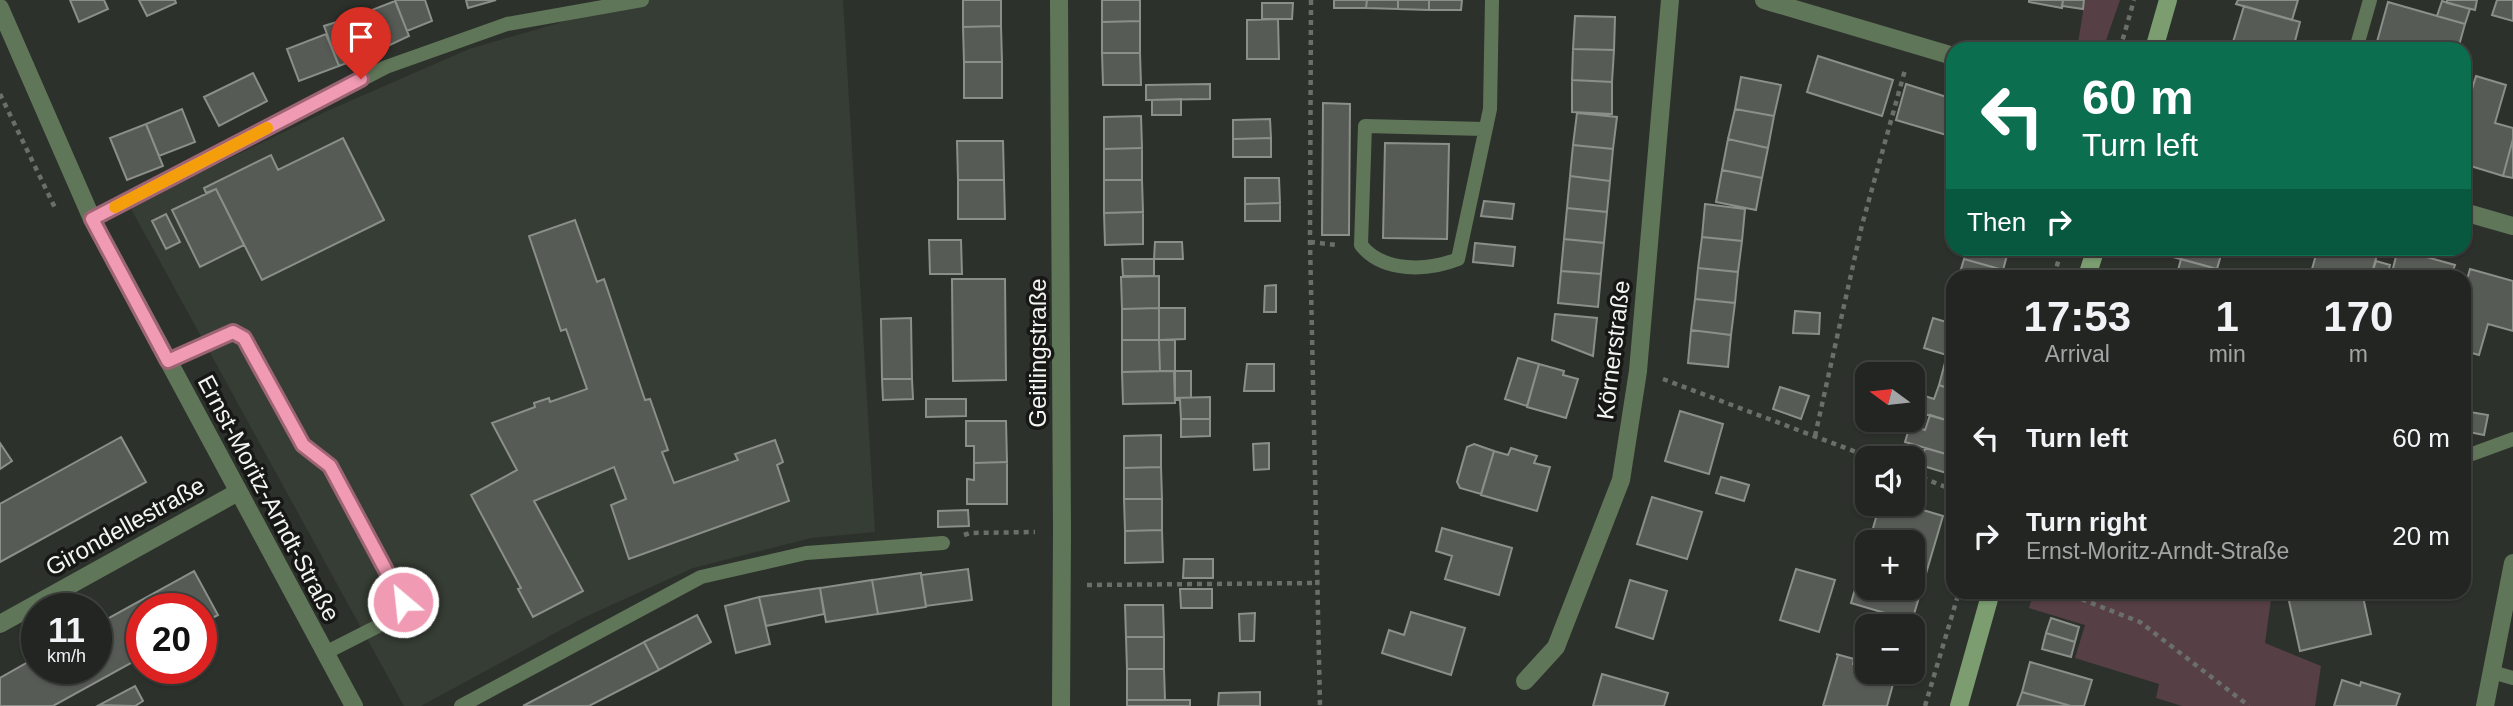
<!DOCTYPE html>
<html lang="en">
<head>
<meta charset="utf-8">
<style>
  :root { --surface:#222521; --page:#2a2d2a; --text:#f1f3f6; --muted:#a2a5a5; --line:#3f423f }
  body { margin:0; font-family:Arial,sans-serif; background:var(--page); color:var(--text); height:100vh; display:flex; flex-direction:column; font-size:26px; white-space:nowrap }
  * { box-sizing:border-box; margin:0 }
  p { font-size:23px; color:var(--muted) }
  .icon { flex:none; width:38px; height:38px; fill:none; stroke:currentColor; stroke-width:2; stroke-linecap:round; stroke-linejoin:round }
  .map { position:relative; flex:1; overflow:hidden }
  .side { position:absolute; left:1946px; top:270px; width:525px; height:329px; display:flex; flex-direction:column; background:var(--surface); border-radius:21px; box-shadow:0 2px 5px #0004,0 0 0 2px var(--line) }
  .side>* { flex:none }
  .hud { position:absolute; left:1946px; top:42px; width:525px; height:214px; border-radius:21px; box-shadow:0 2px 5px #0004,0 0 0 2px var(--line); background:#0b6e4f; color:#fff; overflow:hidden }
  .needle { width:46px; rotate:285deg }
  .fabs { position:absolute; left:1855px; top:362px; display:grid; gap:14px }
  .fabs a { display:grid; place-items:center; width:70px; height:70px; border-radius:14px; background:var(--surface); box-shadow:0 2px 5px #0004,0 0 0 2px var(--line); font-size:35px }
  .speed { position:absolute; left:21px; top:593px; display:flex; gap:14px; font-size:35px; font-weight:700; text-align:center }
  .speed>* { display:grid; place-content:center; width:91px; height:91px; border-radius:50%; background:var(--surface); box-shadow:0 2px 5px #0004,0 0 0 2px var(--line); line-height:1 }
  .speed small { font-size:18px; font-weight:400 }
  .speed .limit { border:10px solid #d22; background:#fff; color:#111 }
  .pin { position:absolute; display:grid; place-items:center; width:60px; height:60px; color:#fff; margin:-72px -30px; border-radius:50% 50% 50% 0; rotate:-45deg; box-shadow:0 0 7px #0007 }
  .pin .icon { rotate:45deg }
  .me { position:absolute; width:77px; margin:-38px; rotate:332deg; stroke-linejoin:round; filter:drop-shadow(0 0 5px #0008) }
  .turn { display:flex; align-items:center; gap:24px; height:147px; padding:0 21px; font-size:32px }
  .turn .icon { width:91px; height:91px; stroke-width:2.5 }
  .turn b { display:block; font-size:49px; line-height:60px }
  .then { display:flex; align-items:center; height:66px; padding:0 21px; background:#0003; gap:14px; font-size:26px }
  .eta { display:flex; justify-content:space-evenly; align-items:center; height:119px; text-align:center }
  .eta b { font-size:42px; font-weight:700; line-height:49px }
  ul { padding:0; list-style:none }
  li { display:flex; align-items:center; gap:21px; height:98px; padding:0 21px }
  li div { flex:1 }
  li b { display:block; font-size:26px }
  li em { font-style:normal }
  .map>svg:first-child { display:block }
  .built { fill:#363d34 }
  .green { fill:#564045 }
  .building { fill:#575b56; stroke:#8b8f89; stroke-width:2 }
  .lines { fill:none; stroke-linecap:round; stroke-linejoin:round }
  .path { stroke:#6b6f6a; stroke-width:4.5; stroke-dasharray:5 5; stroke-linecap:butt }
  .lane { stroke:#607659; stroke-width:14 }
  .street { stroke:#607659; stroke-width:18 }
  .secondary { stroke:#7b9d70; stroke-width:18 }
  .route-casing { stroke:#9d6474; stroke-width:18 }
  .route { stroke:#f19ab3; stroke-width:12 }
  .slow { stroke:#f59e0b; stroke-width:12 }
  .labels { text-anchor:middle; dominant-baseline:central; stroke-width:7; stroke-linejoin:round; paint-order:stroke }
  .street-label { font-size:24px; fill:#f2f5f2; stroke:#171816 }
</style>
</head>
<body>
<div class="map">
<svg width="2513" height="706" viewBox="0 0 2513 706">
  <rect width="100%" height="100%" fill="#2d312c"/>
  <path class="built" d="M649,0h194l32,532 -64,6 -118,30 -110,50 -162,88h-17l-274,-499 197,-96 142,-62 148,-43z"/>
  <path class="green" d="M2085,0h35l-17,49h-26z
    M2034,592h238l-7,51 56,23 -6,40h-133l-26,-8 3,-14 -84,-26 10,-33 -56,-17z"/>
  <path class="building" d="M70,0h34l4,9 -29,13z
    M139,0h36l1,3 -29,13z
    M395,0h30l7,21 -25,10z
    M466,0h30l-28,8z
    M963,0h38v26l-38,1z
    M1102,0h38v21l-38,1z
    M1334,0h33l-1,8h-32z
    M1367,0h31v9l-32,-1z
    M1398,0h31v10l-31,-1z
    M1429,0h33l-1,10h-32z
    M2029,0h34l-1,8 -33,-6z
    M2063,0h21l-1,9 -21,-3z
    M2238,0h60l-6,20 -56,-16z
    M2447,0h30l-2,10 -28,-7z
    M2497,0h16v21l-21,-6z
    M395,1l14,35 -36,17 -14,-38z
    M2442,1l28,8 -5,15 -28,-8z
    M2388,2l77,22 -7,25h-23l-9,-3 -1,3h-50z
    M1262,3h31l-1,16h-30z
    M2244,6l56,16 -7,27h-35l-25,-7z
    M359,15l14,38 -34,13 -15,-40z
    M1575,16l40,1 -1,33 -41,-1z
    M1278,19l1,40h-32v-39z
    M1140,21v32h-38v-31z
    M1001,26l1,36h-38l-1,-35z
    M326,34l13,32 -40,15 -12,-32z
    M1573,49l41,1 -2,32 -40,-2z
    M1102,53h38l1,32h-38z
    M1818,56l75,24 -11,36 -75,-24z
    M964,62h38v36h-38z
    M253,73l14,28 -48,25 -15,-29z
    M2476,76l30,9 -11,38 18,5v11l-10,37 -39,-12v-48z
    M1741,77l40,8 -7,31 -39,-7z
    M1572,80l40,2v32l-40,-2z
    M1210,84v15l-64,1v-15z
    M1906,84l47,15v38l-57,-17z
    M1181,99v16h-29v-15z
    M1323,103l27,1 -1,131h-27z
    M182,109l13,33 -36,14 -13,-32z
    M1735,109l39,7 -6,32 -40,-9z
    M1577,113l40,4 -4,32 -40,-4z
    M1141,116l1,32 -38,1v-32z
    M1270,119l1,19 -38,1v-19z
    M146,124l17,42 -36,14 -17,-42z
    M343,138l41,82 -122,60 -46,-91 -10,4 -2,-5 67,-33 7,15z
    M1271,138v19h-38v-18z
    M1728,139l40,9 -6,30 -40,-8z
    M2513,139v39l-10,-2z
    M957,141h46l1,39h-46z
    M1385,143l64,1 -2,95 -64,-1z
    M1573,145l40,4 -3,32 -40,-5z
    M1142,148v32h-38v-31z
    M1722,170l40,8 -6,32 -40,-8z
    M1570,176l40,5 -3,31 -40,-4z
    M1245,178h34l1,25 -35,1z
    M958,180h46l1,39h-47z
    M1104,180h38l1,32 -39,1z
    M216,189l28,56 -44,22 -28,-57z
    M1484,201l30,3 -2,15 -31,-3z
    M1280,203v18h-35v-17z
    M1705,204l40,5 -3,32 -40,-4z
    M1567,208l40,4 -3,31 -40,-4z
    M1143,212v32l-38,1 -1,-32z
    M166,214l14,28 -14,7 -14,-28z
    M575,220l22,62 7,-3 41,121 5,-1 18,51 -6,2 12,31 64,-23 -3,-6 40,-14 8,22 -6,3 12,36 -160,58 -18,-54 15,-6 -12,-32 -80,34 49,90 -50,26 -15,-28 3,-1 -50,-93 46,-25 -25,-47 43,-16 -1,-4 15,-5 1,4 37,-13 -21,-60 -5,2 -32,-95z
    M1702,237l40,4 -4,31 -40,-4z
    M1564,239l40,4 -3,31 -40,-3z
    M929,240h32l1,34h-32z
    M1155,242h27l1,17h-29z
    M1475,243l40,4 -2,19 -40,-4z
    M1967,248h42l-6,22 -39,-11z
    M2164,248h59l-6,21 -55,-15z
    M2318,248h61l-8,28h-61z
    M2398,249l57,16 -4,11h-60z
    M1122,259h32v17h-31z
    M1964,259l39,11 -2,6h-42z
    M2181,259l29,8 -3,9 -30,-2z
    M2376,261l14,4 -3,11h-16z
    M1698,268l40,4 -3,31 -40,-4z
    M2470,269l43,12v50l-25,-7 -9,31 -15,-4v-61z
    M1561,271l40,3 -3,33 -40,-4z
    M1159,276v32l-37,1 -1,-32z
    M952,279h53l1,101 -53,1z
    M1276,285v27h-12l1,-26z
    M1695,299l40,4 -4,32 -40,-5z
    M1159,308v32h-37v-31z
    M1159,308h26v31l-26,1z
    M1795,311l25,2 -1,21 -26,-1z
    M1555,314l42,4 -4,38 -41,-16z
    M911,318l1,61h-30l-1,-60z
    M1933,318l20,6v33l-29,-9z
    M1691,330l40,5 -3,32 -40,-4z
    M1122,340h37l1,31 -38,1z
    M1159,340h16v31h-15z
    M1947,355l6,2v33l-14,-5z
    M1518,358l21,6 -12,42 -22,-7z
    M1247,364h27v27h-30z
    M1539,364l25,7 -1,4 15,4 -12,39 -39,-11z
    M1174,371l1,32 -52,1 -1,-32z
    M1175,371h16v27h-16z
    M882,379h30l1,20 -30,1z
    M1939,385l14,5v32l-36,-10 5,-17 12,4z
    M1780,387l29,9 -8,23 -28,-10z
    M1210,397v22h-29l-1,-19h-5v-2z
    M926,399h40v17l-40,1z
    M1680,411l43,13 -14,50 -44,-13z
    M2464,411l24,4 -4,20 -20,-4z
    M1930,415l23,7v34l-48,-14 5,-17 15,5z
    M1181,419h29v17l-29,1z
    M966,421h40l1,41 -33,1v-17h-8z
    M1161,435v32l-37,1v-32z
    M121,437l25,45 -146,80v-58z
    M0,443l12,18 -12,8z
    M1269,443v26l-15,1 -1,-26z
    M1474,444l20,7 -13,43 -21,-6 -3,-6 10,-35z
    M1511,448l26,8 -3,7 16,4 -13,44 -56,-16 13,-44 14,4z
    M1925,448l28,8v19l-33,-10z
    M1007,462v42h-40v-25l7,1v-17z
    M1161,467l1,32h-38v-31z
    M1721,477l28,8 -5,16 -28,-8z
    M1652,497l50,15 -15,47 -50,-15z
    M1124,499h38v31l-37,1z
    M1880,504h23l40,12 -31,105 -61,-18 16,-56v41h46v-46h-44z
    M968,510l1,16 -31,1v-16z
    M1442,528l70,20 -13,47 -54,-16 7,-23 -16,-5z
    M1162,530l1,32 -38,1v-32z
    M1184,559h29v19h-30z
    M968,569l4,31 -46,6 -5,-31z
    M1796,569l39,11 -16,52 -39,-12z
    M194,571l24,44 -17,9v-15h-59v48l-89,49h-53v-28l37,-21v11h59v-43z
    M921,573l5,34 -48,7 -6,-34z
    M872,580l6,34 -52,8 -6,-34z
    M1630,580l37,11 -14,48 -37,-12z
    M820,588l4,26 -58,12 -7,-29z
    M1180,589h32v19h-31z
    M2287,592h75l9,42 -71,17z
    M759,597l11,47 -34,9 -11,-47z
    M1125,605h38l1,32h-38z
    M1411,612l54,16 -14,47 -69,-22 7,-23 15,5z
    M1255,613l-1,28h-14l-1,-27z
    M697,615l14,27 -52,28 -15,-28z
    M2051,618l28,9 -4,15 -29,-9z
    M2046,633l29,9 -4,15 -29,-8z
    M1126,637h38v32h-37z
    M644,642l15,28 -70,36h-66z
    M1836,654l18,5 -1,5 14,5v3h12l16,5 -8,29h-64l15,-51z
    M2030,662l62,18 -8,26h-13l-49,-14z
    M1127,669h37l1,31h-38z
    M1602,674l66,19 -4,13h-71z
    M2342,680l18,6 1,-4 39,12 -4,12h-62z
    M135,686l8,15 -8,5 -36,-1z
    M1260,692v14h-42l1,-13z
    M2022,692l49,14h-54z
    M1127,700h63v6h-63z"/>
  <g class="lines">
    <path class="path" d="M1311,0l-1,242 10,464
      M2120,49l14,-49
      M0,94l56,116
      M1310,242l27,3
      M2054,276l8,-28
      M1663,379l209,79
      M1815,436l47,-211 43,-155
      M1913,474l40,16
      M964,535l6,-2 65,-1
      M1087,585l232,-2
      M2063,592l77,30 109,84
      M1925,706l34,-114"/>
    <path class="lane" d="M2356,49l14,-49
      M1484,129l-119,-3 -4,119c22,28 67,26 97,14l32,-150 2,-109
      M92,219l294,-152 121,-43 135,-24
      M168,361l65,-29 11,6 59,107 27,20 73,137 -7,15 -71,36
      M2464,457l49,-18
      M2492,672l21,6
      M461,706l240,-129 105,-24 137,-10"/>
    <path class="street" d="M1059,0l3,531 -1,175
      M1764,0l189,56
      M0,8l92,211 262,487
      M2464,212l49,14
      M0,624l238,-132
      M1525,681l31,-34 65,-167 17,-109 32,-371
      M2485,706l28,-143"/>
    <path class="secondary" d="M2154,49l14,-49
      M2087,276l9,-28
      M1959,706l32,-114"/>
  </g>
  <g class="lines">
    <g class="route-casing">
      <path id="route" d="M361,79l-269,140 76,142 65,-29 11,6 59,107 27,21 73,136"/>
    </g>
    <use href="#route" class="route"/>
    <path class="slow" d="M115,207l152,-79"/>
  </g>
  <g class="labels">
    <g class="street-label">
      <text transform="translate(1613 350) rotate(-83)">Körnerstraße</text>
      <text transform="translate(1037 353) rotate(-90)">Geitlingstraße</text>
      <text transform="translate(269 498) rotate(62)">Ernst-Moritz-Arndt-Straße</text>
      <text transform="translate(125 526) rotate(-29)">Girondellestraße</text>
    </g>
  </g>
</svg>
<div class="fabs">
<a><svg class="needle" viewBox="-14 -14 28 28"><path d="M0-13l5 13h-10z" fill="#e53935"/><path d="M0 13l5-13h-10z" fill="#a2a5a5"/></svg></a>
<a><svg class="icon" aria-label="sound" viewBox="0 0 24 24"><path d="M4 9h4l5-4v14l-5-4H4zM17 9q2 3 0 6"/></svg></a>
<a>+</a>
<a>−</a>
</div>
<div class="speed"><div>11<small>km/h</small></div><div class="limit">20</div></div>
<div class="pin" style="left:361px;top:79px;background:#d93025"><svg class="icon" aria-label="arrive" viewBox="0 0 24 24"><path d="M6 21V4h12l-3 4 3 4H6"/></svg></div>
<svg class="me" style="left:403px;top:602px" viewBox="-20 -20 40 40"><circle r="17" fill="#f19ab3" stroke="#fff" stroke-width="3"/><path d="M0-11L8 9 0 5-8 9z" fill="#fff"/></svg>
<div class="hud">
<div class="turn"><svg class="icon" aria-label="left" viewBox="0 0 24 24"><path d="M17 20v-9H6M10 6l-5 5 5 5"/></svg><div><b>60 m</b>Turn left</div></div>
<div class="then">Then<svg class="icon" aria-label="right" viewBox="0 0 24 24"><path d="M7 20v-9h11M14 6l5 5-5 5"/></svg></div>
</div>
<section class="side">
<div class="eta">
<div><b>17:53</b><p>Arrival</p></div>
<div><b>1</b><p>min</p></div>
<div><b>170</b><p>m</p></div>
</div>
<ul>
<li><svg class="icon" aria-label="left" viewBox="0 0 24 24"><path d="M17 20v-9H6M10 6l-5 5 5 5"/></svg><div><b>Turn left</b></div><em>60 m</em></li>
<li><svg class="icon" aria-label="right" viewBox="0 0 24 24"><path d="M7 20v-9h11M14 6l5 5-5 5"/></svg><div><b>Turn right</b><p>Ernst-Moritz-Arndt-Straße</p></div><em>20 m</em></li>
</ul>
</section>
</div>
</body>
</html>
